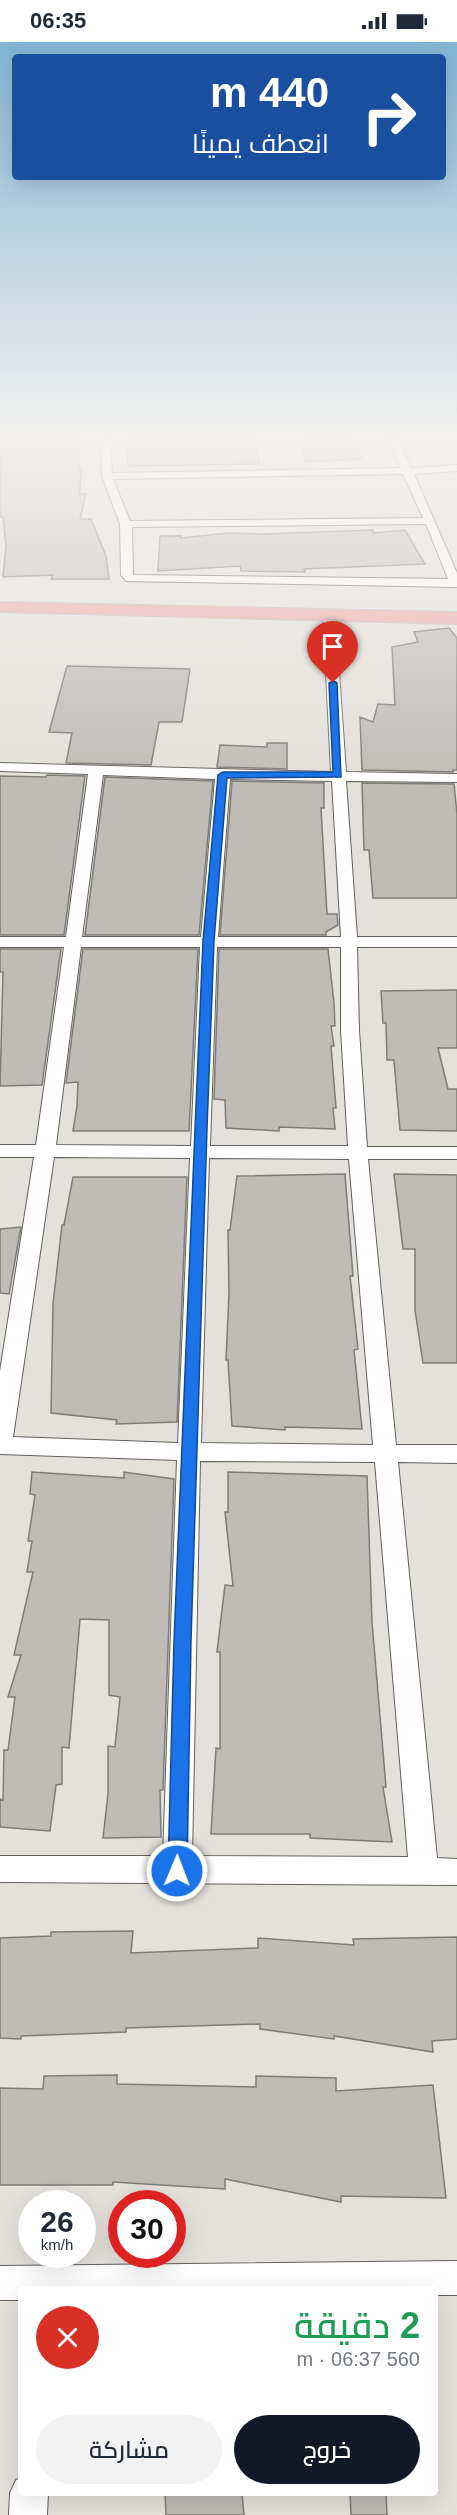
<!DOCTYPE html>
<html lang="ar">
<head>
<meta charset="utf-8">
<style>
  :root { --surface:#fff; --page:#f2f2f3; --text:#1f2937; --muted:#747a83; --accent:#111827 }
  body { margin:0; font-family:Helvetica,Cairo,sans-serif; background:var(--page); color:var(--text); direction:rtl; height:100vh; display:flex; flex-direction:column; font-size:22px; white-space:nowrap }
  * { box-sizing:border-box; margin:0 }
  p { font-size:20px; color:var(--muted) }
  .icon { flex:none; width:33px; height:33px; fill:none; stroke:currentColor; stroke-width:2; stroke-linecap:round; stroke-linejoin:round }
  .map { position:relative; flex:1; overflow:hidden; direction:ltr }
  .drawer { position:absolute; left:18px; top:2244px; width:420px; height:210px; display:flex; flex-direction:column; background:var(--surface); border-radius:6px; box-shadow:0 6px 24px #0002; direction:rtl }
  .drawer>* { flex:none }
  .top-card { position:absolute; left:12px; top:12px; width:434px; height:126px; border-radius:6px; box-shadow:0 6px 24px #0002; direction:rtl; background:#1a4fa0; color:#fff; overflow:hidden }
  .speed { position:absolute; left:18px; top:2148px; display:flex; gap:12px; font-size:30px; font-weight:700; text-align:center }
  .speed>* { display:grid; place-content:center; width:78px; height:78px; border-radius:50%; background:var(--surface); box-shadow:0 6px 24px #0002; line-height:1 }
  .speed small { font-size:15px; font-weight:400 }
  .speed .limit { border:9px solid #d22; background:#fff; color:#111 }
  .pin { position:absolute; display:grid; place-items:center; width:51px; height:51px; color:#fff; margin:-62px -26px; border-radius:50% 50% 50% 0; rotate:-45deg; box-shadow:0 0 6px #0007 }
  .pin .icon { rotate:45deg }
  .me { position:absolute; width:66px; margin:-33px; rotate:1deg; stroke-linejoin:round; filter:drop-shadow(0 0 4px #0008) }
  .turn { display:flex; align-items:center; gap:21px; height:126px; padding:0 18px; font-size:27px }
  .turn .icon { width:78px; height:78px; stroke-width:2.5 }
  .turn b { display:block; font-size:42px; line-height:51px }
  .round { display:grid; place-items:center; flex:none; width:63px; height:63px; border-radius:32px; background:var(--page) }
  .head { display:flex; align-items:center; justify-content:space-between; height:102px; padding:0 18px }
  h1 { font-size:36px; font-weight:600; line-height:45px; color:#1e9e55 }
  .button { display:flex; gap:12px; margin-top:auto; padding:12px 18px }
  .button a { flex:1; height:69px; border-radius:36px; background:var(--accent); color:#fff; font-size:24px; font-weight:600; line-height:69px; text-align:center }
  .button a+a { background:var(--page); color:var(--text) }
  .status { display:flex; justify-content:space-between; align-items:center; height:42px; padding:0 30px; background:var(--surface); direction:ltr }
  .status svg { height:16px; fill:currentColor }
  .map>svg:first-child { display:block }
  .building { fill:#bfbbb7; stroke:#7f7b77; stroke-width:1.5 }
  .lines { fill:none; stroke-linecap:round; stroke-linejoin:round }
  .minor-casing { stroke:#64615d; stroke-width:2 }
  .primary-casing { stroke:#c0bfbe; stroke-width:2 }
  .minor { fill:#fff; fill-rule:evenodd }
  .primary { fill:#efa9a4; fill-rule:evenodd }
  .route { fill:#1a73e8; stroke:#114b97; stroke-width:1.5 }
</style>
</head>
<body>
<div class="status"><b>06:35</b><svg viewBox="0 0 49 12"><path d="M0 12V9h3v3zM5 12V6h3v6zM10 12V3h3v9zM15 12V0h3v12zM26 1h20v11H26zM47 4h2v5h-2z"/></svg></div>
<div class="map">
<svg width="457" height="2473" viewBox="0 0 457 2473">
  <rect width="100%" height="100%" fill="#e4e0db"/>
  <path class="building" d="M0,398h78v18l2,11h2l-3,25h7l-6,25h11l15,37 3,23h-58l2,-4 -50,2 3,-31 -3,-29h-3z
    M127,398h127l6,24 -132,2z
    M300,398h54l8,19 -56,3z
    M373,488v3l32,-3 20,34 -121,5 1,3 -64,-1 -1,-5 -82,5 2,-35h21v2l47,-5 34,1z
    M449,586l8,10v132h-4v2l-91,-2 -2,-53 13,5 5,-18 17,1 -3,-58 26,-5 -4,-10z
    M67,624l123,3 -8,53h-23l-8,43 -85,-2 6,-30 -23,-1z
    M267,701h20v26l-70,-2 3,-22 47,2z
    M47,733l38,1 -21,159h-64v-159l46,1z
    M105,735l108,4 -14,154h-114z
    M232,739l92,2v25h-3l6,106h10l1,11 -12,7v3h-106z
    M362,741l92,1 3,30v84h-84l-4,-48h-5z
    M0,907h61l-19,136 -42,1 3,-114h-3z
    M83,907h115l-9,182h-116l4,-25 1,-24 -12,1z
    M219,907h109l6,54 1,23h-4l3,20h-3l4,49 1,13h-3l2,21 -56,-2v4l-53,-3 -1,-28 -11,-1z
    M457,948v58h-19l10,41h9v42l-57,-1 -6,-70h-7l-1,-37h-3l-2,-32z
    M345,1132l8,102h-3l8,73 -4,1 8,79 -77,-2v3l-53,-4 -4,-66h-2l3,-66 -1,-64h2l7,-54z
    M394,1132l63,1v188h-34l-8,-53v-61h-12z
    M73,1135h114l-10,245 -61,2 1,-4 -66,-7 2,-109 9,-79h2z
    M21,1185l-12,67 -9,-1v-64z
    M32,1430l92,6v-6l50,7 -11,311h-3l1,47 -58,1 5,-44v-48l7,1 5,-50 -11,-2v-75l-29,-1 -11,129 -7,-1v37l-6,1 -6,46 -50,-4v-28l3,1 1,-50h4l7,-53h-7l13,-42h-7l19,-83h-6l5,-31h-4l7,-46 -5,-1z
    M228,1430l139,4 5,146 14,165h-3l9,55 -82,-4v-4h-99l5,-86 4,1v-97h-3l8,-67 8,1 -8,-74h3z
    M133,1889l-2,22 127,-5v-10l96,7 -1,-6 104,-2v102l-25,2 1,11 -99,-16v3l-74,-10v-5l-134,4v4l-105,4v3l-21,-1v-100l51,-2v-4z
    M117,2033v9l139,3v-11l80,2v13l97,-6 13,113 -105,-2v6l-116,-23v10l-112,-7v3h-113v-97l43,1 1,-13z
    M165,2451h77l2,22h-78z
    M350,2451h36l1,22h-36z"/>
  <g class="lines">
    <g class="minor-casing">
      <path id="minor" d="M100,398h10l2,33 289,-5 -13,-28h10l13,28 46,-3v6l-43,3 43,99v14l-331,-6 -5,-6 -1,-51 -18,-48zM403,432l20,44 -293,3 -17,-42zM426,482l22,55 -315,-4 -1,-48z
        M329,569l6,4 11,157 111,2v8l-111,-1 11,156h100v10h-100l2,83 8,117h90v12h-89l28,286h61v18l-59,-1 39,396 20,1v26l-457,-3v-26h163l14,-396 -177,-6v-83l34,-214h-34v-12h36l28,-198h-64v-10h66l22,-163 -88,-3v-8l331,9 -8,-157zM103,733l112,4 -14,158h-119zM230,737l102,2 9,156h-123zM81,905h119l-9,199 -135,-1zM217,905h124v83l7,116h-138zM54,1115l136,1 -12,285 -165,-6zM209,1116l140,1 24,286 -172,-2zM200,1419l175,1 33,395 -216,-1z
        M457,2219v34h-22v-6h-414v11h-21v-34z
        M21,2436v15h27l-1,22h-38l1,-22 6,-13z"/>
    </g>
    <g class="primary-casing">
      <path id="primary" d="M0,560l457,10v12l-457,-12z"/>
    </g>
    <use href="#minor" class="minor"/>
    <use href="#primary" class="primary"/>
  </g>
  <linearGradient id="sky" x2="0" y2="1"><stop stop-color="#82b5d5"/><stop offset="0.53" stop-color="#f3f1ef"/><stop offset="1" stop-color="#f3f1ef" stop-opacity="0"/></linearGradient>
  <rect width="457" height="744" fill="url(#sky)"/>
  <path class="route" d="M333,639l4,2 4,94 -114,1 -13,163 -7,188 -16,512 -4,230 -3,6 -7,3 -6,-3 -3,-6 6,-230 21,-512 8,-188 15,-166 5,-3h110l-4,-89z"/>
</svg>
<div class="speed"><div>26<small>km/h</small></div><div class="limit">30</div></div>
<div class="pin" style="left:333px;top:641px;background:#d93025"><svg class="icon" aria-label="arrive" viewBox="0 0 24 24"><path d="M6 21V4h12l-3 4 3 4H6"/></svg></div>
<svg class="me" style="left:177px;top:1829px" viewBox="-20 -20 40 40"><circle r="17" fill="#1a73e8" stroke="#fff" stroke-width="3"/><path d="M0-11L8 9 0 5-8 9z" fill="#fff"/></svg>
<div class="top-card">
<div class="turn"><svg class="icon" aria-label="right" viewBox="0 0 24 24"><path d="M7 20v-9h11M14 6l5 5-5 5"/></svg><div><b>440 m</b>انعطف يمينًا</div></div>
</div>
<section class="drawer">
<div class="head"><div><h1>2 دقيقة</h1><p>560 m · 06:37</p></div><a class="round" style="background:#d93025;color:#fff"><svg class="icon" aria-label="close" viewBox="0 0 24 24"><path d="M6 6l12 12M18 6L6 18"/></svg></a></div>
<div class="button"><a>خروج</a><a>مشاركة</a></div>
</section>
</div>
</body>
</html>
